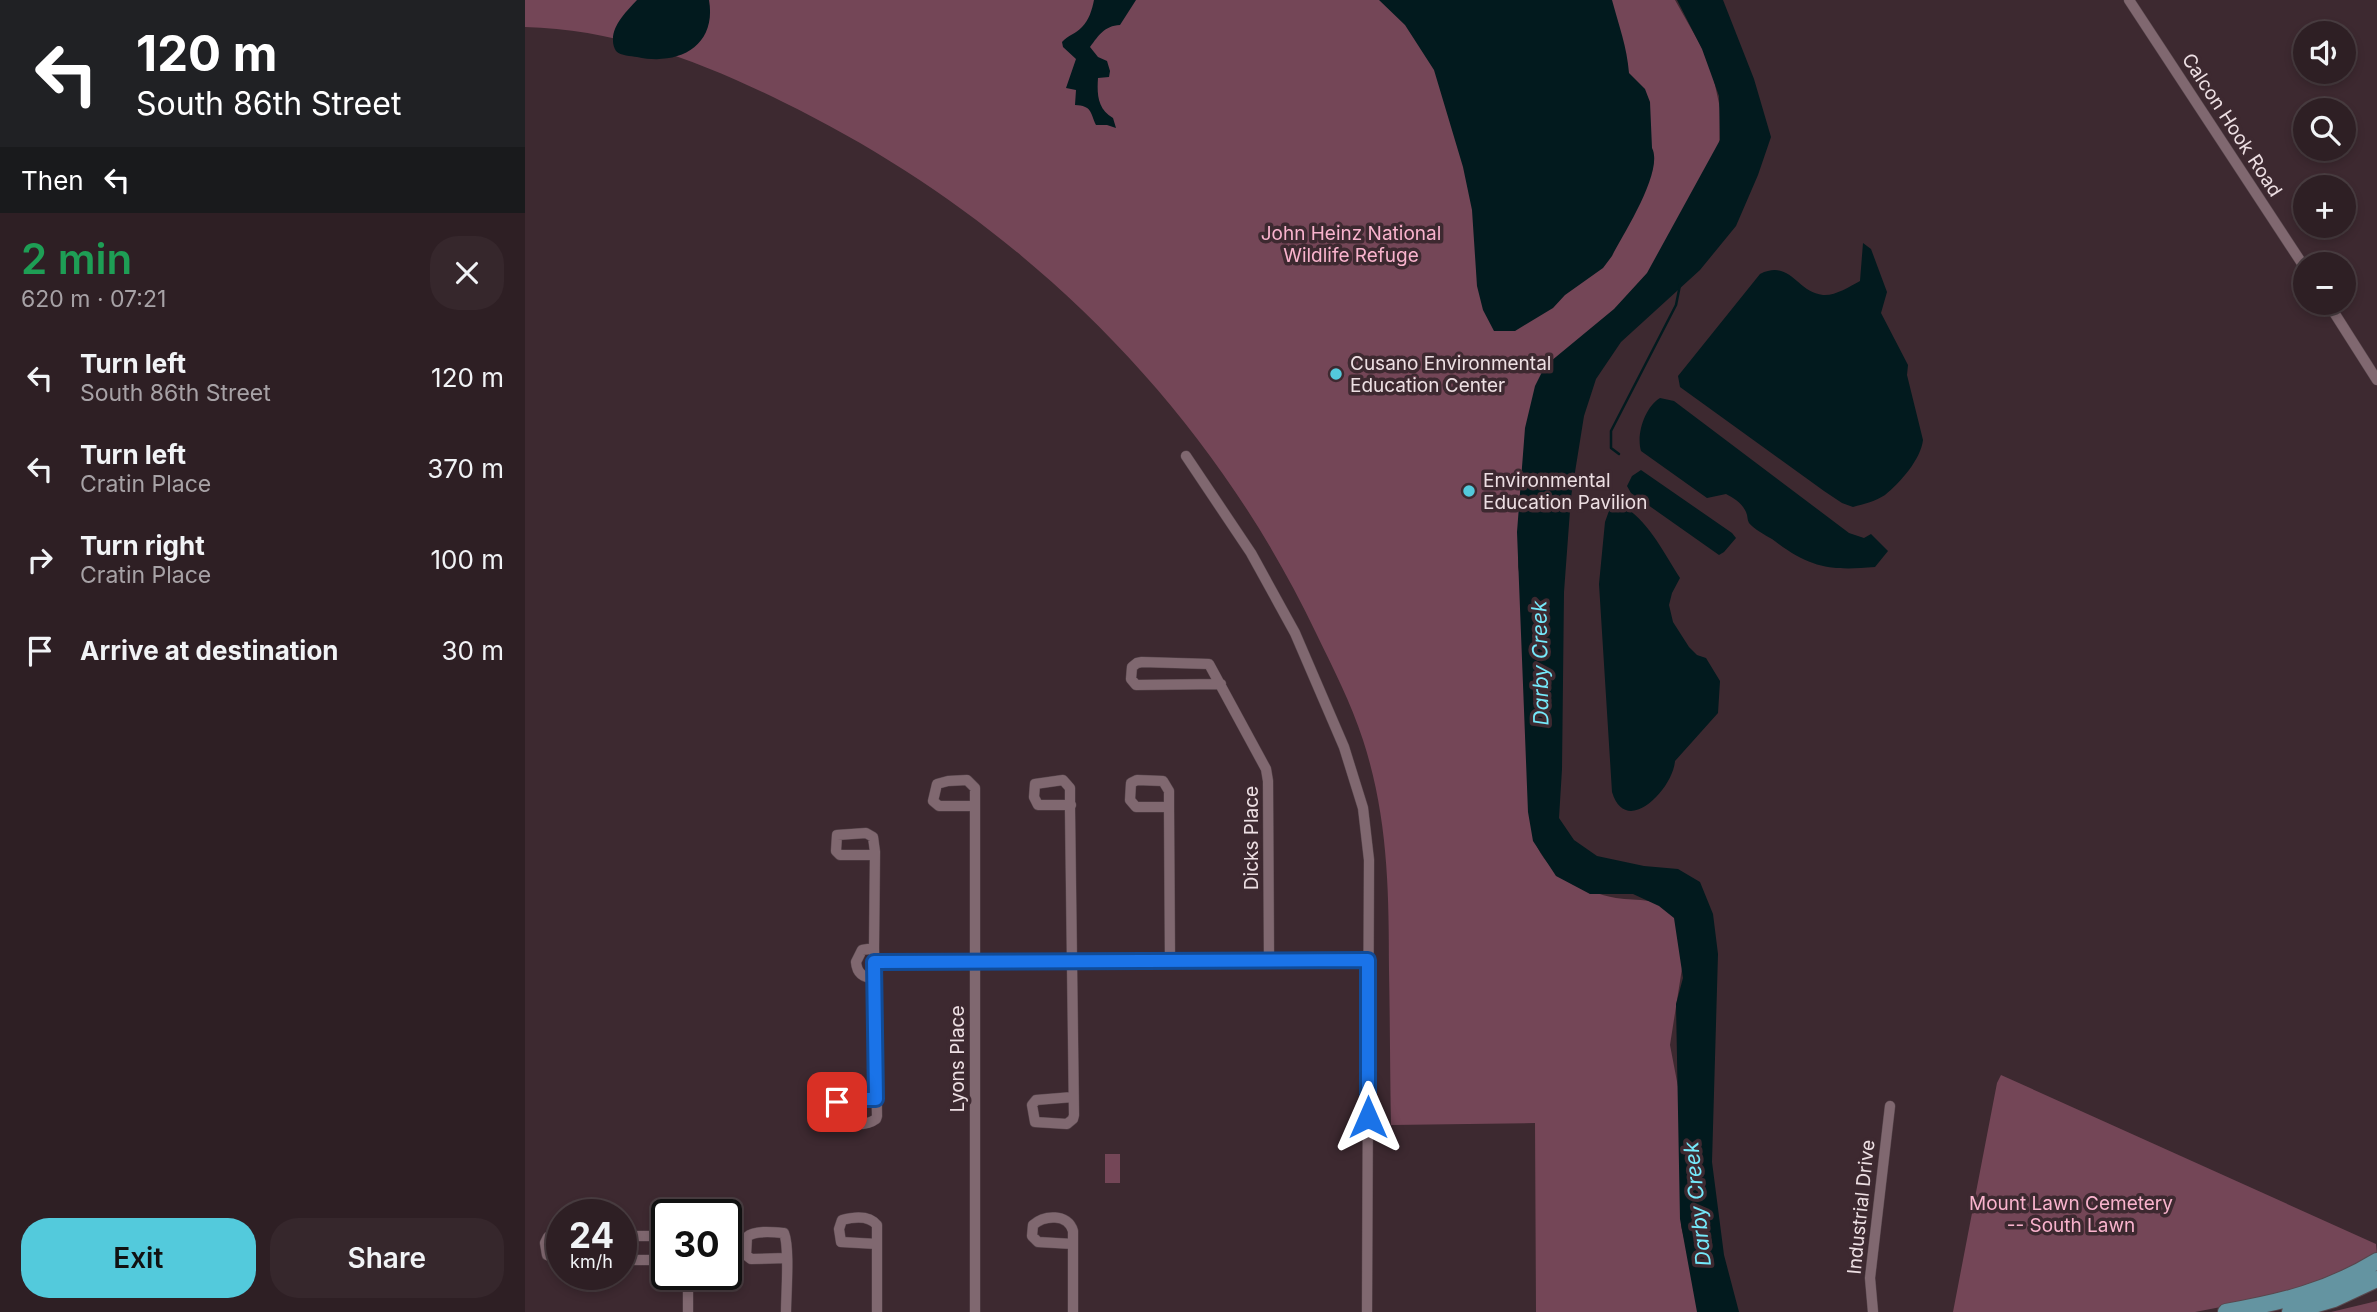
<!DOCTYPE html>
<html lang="en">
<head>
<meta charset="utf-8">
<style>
  :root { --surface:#2e1f24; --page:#36272c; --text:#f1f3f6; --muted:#a7a2a6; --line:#493d41; --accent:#53cadc }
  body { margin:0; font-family:Inter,sans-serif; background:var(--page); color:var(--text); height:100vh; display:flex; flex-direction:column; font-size:26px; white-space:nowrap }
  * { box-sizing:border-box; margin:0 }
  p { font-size:23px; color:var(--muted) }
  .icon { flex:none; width:38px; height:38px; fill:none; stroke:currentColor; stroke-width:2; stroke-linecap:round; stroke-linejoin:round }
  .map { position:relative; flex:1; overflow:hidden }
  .drawer { display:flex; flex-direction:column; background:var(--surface); width:525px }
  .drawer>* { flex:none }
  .guide { background:#202124; color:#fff; overflow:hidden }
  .fabs { position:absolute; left:1768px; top:21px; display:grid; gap:14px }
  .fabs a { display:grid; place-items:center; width:63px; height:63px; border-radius:50%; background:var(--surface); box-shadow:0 4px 10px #0003,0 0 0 2px var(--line); font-size:35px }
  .speed { position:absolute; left:21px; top:1199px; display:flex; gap:14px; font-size:35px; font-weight:700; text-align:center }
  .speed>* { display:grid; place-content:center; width:91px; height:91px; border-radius:50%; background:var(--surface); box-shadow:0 4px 10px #0003,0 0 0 2px var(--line); line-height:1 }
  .speed small { font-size:18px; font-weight:400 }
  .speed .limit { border:4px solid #111; border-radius:10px; background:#fff; color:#111 }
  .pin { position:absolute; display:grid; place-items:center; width:60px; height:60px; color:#fff; margin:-30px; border-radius:14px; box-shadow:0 4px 10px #0006 }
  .me { position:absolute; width:77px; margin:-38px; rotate:0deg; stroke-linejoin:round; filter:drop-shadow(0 0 5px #0008) }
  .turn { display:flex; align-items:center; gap:24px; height:147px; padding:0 21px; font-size:32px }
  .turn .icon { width:91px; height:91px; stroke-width:2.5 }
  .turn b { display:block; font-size:49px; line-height:60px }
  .then { display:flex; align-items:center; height:66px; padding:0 21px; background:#0003; gap:14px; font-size:26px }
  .round { display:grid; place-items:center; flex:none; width:74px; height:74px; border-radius:28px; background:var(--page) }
  .summary { display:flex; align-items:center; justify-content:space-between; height:119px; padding:0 21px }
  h1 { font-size:42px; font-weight:600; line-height:52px; color:#1e9e55 }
  .primary-button { display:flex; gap:14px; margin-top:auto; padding:14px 21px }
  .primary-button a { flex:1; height:80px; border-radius:28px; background:var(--accent); color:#111; font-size:28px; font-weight:600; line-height:80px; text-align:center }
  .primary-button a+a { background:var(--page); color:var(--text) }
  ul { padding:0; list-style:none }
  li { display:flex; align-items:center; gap:21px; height:91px; padding:0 21px }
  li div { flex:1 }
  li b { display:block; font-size:26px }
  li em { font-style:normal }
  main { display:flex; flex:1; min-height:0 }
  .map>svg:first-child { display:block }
  .green { fill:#744657 }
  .water { fill:#021a1e }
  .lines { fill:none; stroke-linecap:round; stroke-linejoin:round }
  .stream { stroke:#021a1e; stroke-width:2.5 }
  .minor-casing { stroke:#58474d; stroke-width:11 }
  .primary-casing { stroke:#58474d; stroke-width:18 }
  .minor { stroke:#806870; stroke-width:10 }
  .primary { stroke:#6494a1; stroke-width:16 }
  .route-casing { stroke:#114b97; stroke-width:18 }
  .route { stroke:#1a73e8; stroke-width:12 }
  .poi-dot { fill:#53cadc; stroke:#3d2930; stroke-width:2.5 }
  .labels { text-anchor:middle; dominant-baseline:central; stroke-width:7; stroke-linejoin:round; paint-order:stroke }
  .street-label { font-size:19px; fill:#eddfe3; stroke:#3d2930 }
  .park-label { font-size:19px; fill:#f9b3cd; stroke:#3d2930 }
  .poi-label { font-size:19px; fill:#eddfe3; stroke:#3d2930; text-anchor:start }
  .water-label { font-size:21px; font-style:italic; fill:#75e9fb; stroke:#3d2930 }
</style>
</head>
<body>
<main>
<section class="drawer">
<div class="guide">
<div class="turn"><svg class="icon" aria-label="left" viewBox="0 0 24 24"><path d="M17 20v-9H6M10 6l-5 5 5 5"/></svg><div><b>120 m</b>South 86th Street</div></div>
<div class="then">Then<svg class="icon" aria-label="left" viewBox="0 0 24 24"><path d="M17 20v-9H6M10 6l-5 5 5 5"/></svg></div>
</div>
<div class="summary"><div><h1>2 min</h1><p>620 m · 07:21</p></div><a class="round"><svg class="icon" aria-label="close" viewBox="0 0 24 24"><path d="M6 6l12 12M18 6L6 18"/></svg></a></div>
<ul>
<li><svg class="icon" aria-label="left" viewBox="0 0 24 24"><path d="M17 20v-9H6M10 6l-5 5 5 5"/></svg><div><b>Turn left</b><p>South 86th Street</p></div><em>120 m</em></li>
<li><svg class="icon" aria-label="left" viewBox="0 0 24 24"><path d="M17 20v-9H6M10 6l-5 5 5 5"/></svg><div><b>Turn left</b><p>Cratin Place</p></div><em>370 m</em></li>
<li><svg class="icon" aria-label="right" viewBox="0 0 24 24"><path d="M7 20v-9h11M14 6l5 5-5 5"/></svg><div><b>Turn right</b><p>Cratin Place</p></div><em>100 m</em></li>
<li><svg class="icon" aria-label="arrive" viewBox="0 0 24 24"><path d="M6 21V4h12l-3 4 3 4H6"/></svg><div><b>Arrive at destination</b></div><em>30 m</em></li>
</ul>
<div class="primary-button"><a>Exit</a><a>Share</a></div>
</section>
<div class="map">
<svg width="1852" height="1312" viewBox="0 0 1852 1312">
  <rect width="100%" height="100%" fill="#3d2930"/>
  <path class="green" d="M0,0h1150l35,62 10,46 -1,48 -21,56 -77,96 -102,221 -1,38 3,14 14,260c11,33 49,51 81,57 11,2 22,1 33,3 8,2 17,6 25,10l9,51 -13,83 14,73 -3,108 21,86h-166l-1,-189 -144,2c-1,-52 -1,-104 -2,-155 0,-80 -1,-153 -26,-230 -12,-37 -30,-72 -47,-107 -111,-233 -301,-418 -533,-531 -81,-40 -166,-73 -258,-75z
    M1476,1075l375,169 1,10 -42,22 -52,19 -88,17h-242l44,-229z
    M580,1154h15v29h-15z
    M1852,1301v11h-46z"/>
  <path class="water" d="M112,0h72c8,47 -31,66 -72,57 -6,-1 -16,-1 -21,-6 -2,-3 -3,-7 -3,-10 -1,-16 14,-30 24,-41z
    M569,0h42l-16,25c-16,1 -21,10 -30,22l8,10 9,4 3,10 -1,6 -11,1c-1,15 -1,31 15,40l3,10 -9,-3h-11c-6,-13 -4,-19 -21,-20l1,-15 -10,-2 10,-29 -13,-12 -1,-5c6,-7 14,-8 20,-15 7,-7 10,-17 12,-27z
    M854,0h233c7,26 15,47 17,73l16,16 5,13 2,46c12,23 -28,85 -40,108l-9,12 -38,27 -12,13 -38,23h-21l-11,-21 -6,-24 -5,-76 -9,-43 -29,-97 -29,-45z
    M1152,0h46l31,79 17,58 -13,38 -22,51 -36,44 -79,72 -25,37 -12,37 -13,81 -7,95 -2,177 -3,49 15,22 23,16 47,10 34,3 22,13 13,32 5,40 -6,208 12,93 15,57h-42l-17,-93 -4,-215 7,-26 -9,-60 -15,-12 -26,-12h-43l-34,-18 -23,-35 -5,-29 -11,-280 8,-104 10,-42 10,-20 69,-57 33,-36 73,-133 -1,-44 -17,-47z
    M1338,243l8,6 16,43 -6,21 27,52 -1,10 16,65c-2,19 -23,43 -38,55 -9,6 -21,9 -32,12l-11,-4 -18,-12 -144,-104 -2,-11 82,-102c31,-15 36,18 63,21 12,1 26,-8 37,-14z
    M1135,398l14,3 175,132 15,5 7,-4 17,17 -13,16c-46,4 -65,1 -103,-28 -7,-4 -18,-10 -23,-16 -2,-3 -1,-7 -3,-11 -4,-9 -12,-14 -20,-18l-19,4 -66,-47c-5,-17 4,-44 19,-53z
    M1116,470l91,63 4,5 -12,14 -5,3 -88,-62 -4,-7 5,-10z
    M1091,502c31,15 46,48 64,76l-8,15 -3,12 4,17 16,25 8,8 9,3 14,23 -2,32 -43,48c-2,28 -49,77 -63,31l-13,-208 6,-62 5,-14z"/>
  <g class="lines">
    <path class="stream" d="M1094,454l-8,-6v-17l65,-126 4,-20"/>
    <g class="minor-casing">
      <path id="minor" d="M1604,0l176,268
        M1803,303l49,77
        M661,456l65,97 44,80 49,114 19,61 6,52 -2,452
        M696,684l-85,1 -5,-6 1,-12 5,-4 5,-1 67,2 57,105 2,12 1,180
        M546,805h-33l-4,-8 1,-13 28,-4 7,8v22l4,305 -1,4 -6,5 -32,-2 -3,-17 4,-5 37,-3
        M448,806h-34l-6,-5 4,-17 11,-3 19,-1 8,8v524
        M644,807h-33l-6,-7 1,-17 6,-3 26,1 6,10v16l1,155
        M350,855h-35l-4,-4 1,-16 29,-2 7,4 2,15 -1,96 3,168 -1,3c-9,7 -30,7 -39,1l-1,-15 4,-5 36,-1
        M349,948l-12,2 -6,12c1,12 8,16 19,16
        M350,962l493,-2
        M37,1236l-14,1 -3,6 2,12 15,6
        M96,1236h46
        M352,1244l-36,-2 -2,-13 3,-9c11,-3 27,-5 35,5v87
        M548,1244l-35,-2 -6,-6 1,-11c11,-10 35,-12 40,6v81
        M96,1260h46
        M163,1274v38
        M261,1312c0,-18 4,-64 -2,-79 -11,-1 -30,-3 -37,4l-1,18 5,4 35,-1
        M1348,1312l-3,-34 20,-172"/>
    </g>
    <g class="primary-casing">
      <path id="primary" d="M1701,1312c56,-10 102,-21 151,-51
        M1765,1312l44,-13 43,-20"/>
    </g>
    <use href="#minor" class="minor"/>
    <use href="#primary" class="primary"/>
  </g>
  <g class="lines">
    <g class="route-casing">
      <path id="route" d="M312,1102l7,-3h32l-2,-137 494,-2v157"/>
    </g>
    <use href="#route" class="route"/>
  </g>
  <g class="poi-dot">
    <circle cx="811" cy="374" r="7"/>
    <circle cx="944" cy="491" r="7"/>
  </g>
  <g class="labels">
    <g class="street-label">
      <text transform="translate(1707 125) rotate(57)">Calcon Hook Road</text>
      <text transform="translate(726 838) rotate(-90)">Dicks Place</text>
      <text transform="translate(432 1059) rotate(-90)">Lyons Place</text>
      <text transform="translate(1336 1207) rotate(-84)">Industrial Drive</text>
    </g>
    <g class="park-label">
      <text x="826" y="233">John Heinz National<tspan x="826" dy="22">Wildlife Refuge</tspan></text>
      <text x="1546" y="1203">Mount Lawn Cemetery<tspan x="1546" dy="22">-- South Lawn</tspan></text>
    </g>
    <g class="poi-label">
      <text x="825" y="363">Cusano Environmental<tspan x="825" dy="22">Education Center</tspan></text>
      <text x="958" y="480">Environmental<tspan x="958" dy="22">Education Pavilion</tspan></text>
    </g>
    <g class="water-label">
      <text transform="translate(1015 663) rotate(-91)">Darby Creek</text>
      <text transform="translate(1172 1204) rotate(-96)">Darby Creek</text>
    </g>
  </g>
</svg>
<div class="fabs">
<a><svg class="icon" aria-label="sound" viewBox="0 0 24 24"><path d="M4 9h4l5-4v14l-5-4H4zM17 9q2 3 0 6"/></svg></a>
<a><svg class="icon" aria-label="search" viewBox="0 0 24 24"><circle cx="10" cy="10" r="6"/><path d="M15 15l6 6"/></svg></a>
<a>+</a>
<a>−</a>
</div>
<div class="speed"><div>24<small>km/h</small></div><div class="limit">30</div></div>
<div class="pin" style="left:312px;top:1102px;background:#d93025"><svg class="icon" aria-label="arrive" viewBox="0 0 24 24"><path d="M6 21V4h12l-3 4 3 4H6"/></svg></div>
<svg class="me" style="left:843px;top:1117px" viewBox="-20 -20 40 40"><path d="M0-17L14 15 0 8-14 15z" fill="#1a73e8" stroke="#fff" stroke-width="4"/></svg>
</div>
</main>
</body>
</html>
